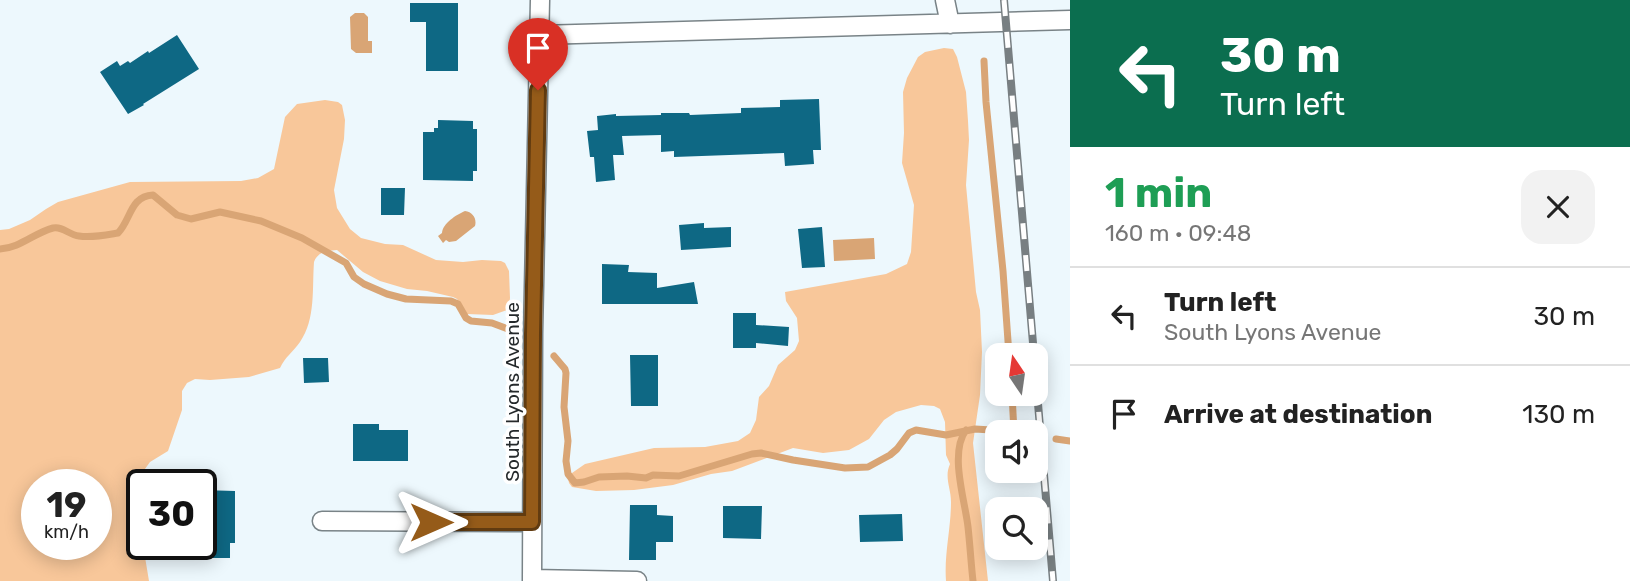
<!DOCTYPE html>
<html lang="en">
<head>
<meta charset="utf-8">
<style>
  :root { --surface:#fff; --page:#f2f2f2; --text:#222; --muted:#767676; --line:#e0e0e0 }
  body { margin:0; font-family:Rubik,sans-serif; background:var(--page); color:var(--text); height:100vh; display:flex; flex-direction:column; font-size:26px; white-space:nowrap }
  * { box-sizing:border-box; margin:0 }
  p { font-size:23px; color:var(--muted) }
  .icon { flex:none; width:38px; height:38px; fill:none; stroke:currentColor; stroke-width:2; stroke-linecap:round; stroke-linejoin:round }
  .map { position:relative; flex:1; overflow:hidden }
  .sheet { display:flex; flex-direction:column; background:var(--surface); width:560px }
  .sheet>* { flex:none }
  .top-card { background:#0b6e4f; color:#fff; overflow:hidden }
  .needle { width:46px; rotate:347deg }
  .controls { position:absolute; left:985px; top:343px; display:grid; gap:14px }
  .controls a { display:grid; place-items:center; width:63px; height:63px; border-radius:14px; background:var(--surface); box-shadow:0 4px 18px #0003; font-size:35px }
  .speed { position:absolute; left:21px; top:469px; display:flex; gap:14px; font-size:35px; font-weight:700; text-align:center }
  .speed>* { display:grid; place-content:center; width:91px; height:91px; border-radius:50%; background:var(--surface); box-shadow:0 4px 18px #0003; line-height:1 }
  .speed small { font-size:18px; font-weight:400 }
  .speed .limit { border:4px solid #111; border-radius:10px; background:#fff; color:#111 }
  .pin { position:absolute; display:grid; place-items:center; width:60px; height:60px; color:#fff; margin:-72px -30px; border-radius:50% 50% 50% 0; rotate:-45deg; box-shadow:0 0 7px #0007 }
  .pin .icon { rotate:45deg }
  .me { position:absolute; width:77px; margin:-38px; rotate:90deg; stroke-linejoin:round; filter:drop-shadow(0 0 5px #0008) }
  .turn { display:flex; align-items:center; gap:24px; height:147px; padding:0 35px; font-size:32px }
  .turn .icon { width:91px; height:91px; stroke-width:2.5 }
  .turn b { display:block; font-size:49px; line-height:60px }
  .round { display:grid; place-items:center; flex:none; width:74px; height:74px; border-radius:21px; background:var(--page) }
  .summary { display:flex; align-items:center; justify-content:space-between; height:119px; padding:0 35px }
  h1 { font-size:42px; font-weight:700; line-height:52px; color:#1e9e55 }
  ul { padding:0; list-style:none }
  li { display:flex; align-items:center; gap:21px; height:98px; padding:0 35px; border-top:2px solid var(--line) }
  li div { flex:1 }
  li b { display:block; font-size:26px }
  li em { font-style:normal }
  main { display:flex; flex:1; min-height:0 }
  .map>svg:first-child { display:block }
  .green { fill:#f8c79a; fill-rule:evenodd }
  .water { fill:#d9a575 }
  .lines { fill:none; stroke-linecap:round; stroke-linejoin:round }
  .stream { stroke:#d9a575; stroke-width:7 }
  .building { fill:#0e6884 }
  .street-casing { stroke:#798387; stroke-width:21 }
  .street { stroke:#fff; stroke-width:18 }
  .rail-casing { stroke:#787f82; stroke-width:8 }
  .rail { stroke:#fff; stroke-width:5; stroke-dasharray:16; stroke-linecap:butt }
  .route-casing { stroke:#613b10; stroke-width:18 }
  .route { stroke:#955b19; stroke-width:12 }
  .labels { text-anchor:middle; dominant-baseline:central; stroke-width:7; stroke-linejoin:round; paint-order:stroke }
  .street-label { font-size:19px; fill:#25292b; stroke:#fff }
</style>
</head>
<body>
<main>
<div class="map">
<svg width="1070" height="581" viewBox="0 0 1070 581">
  <rect width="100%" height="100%" fill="#edf8fd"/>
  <path class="green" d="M944,48l9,1 4,8 9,35 2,29 1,19 -3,45 10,107 4,18 2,42 -2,43 -7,48 15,138h-42c-2,-27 5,-52 5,-79 0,-14 -7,-25 -1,-38l-4,-9 -1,-33 -5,-13 -6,-3 -13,-1 -25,7 -12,8 -15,19 -20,11 -26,3 -30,-5 -61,23 -21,3 -38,11 -39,5 -38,1 -24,-4 -3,-4 -1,-5 4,-5 13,-9 69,-16 51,-1 33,-6 12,-8 6,-13 3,-23 10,-11 9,-21 17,-15 4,-9 -2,-23 -11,-17 -1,-9 101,-18 21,-10 4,-12 3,-47 -12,-42 2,-30 -1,-41 4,-14 11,-21 7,-5z
    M325,100l13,2 4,3 3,15 -1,19 -10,51 3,18 13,21 11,9 24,6 18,1 33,15 27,2 19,-2 19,1 4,2 4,8 1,27 -1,8 -2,4 -14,5 -26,-1 -10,-15 -4,-2 -26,-6 -20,-2 -27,-8 -17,-9 -26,-22c-9,1 -19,1 -23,12 -2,26 2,57 -14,80 -7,10 -15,15 -20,26l-31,9 -39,3 -15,-1 -8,4 -5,8v19l-14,41 -18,11 -8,11 -4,13 -6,6 -1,13 1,9 10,25 7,42h-149v-351l9,-1 21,-9 16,-11 12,-7 72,-20 111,-1 17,-3 16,-9 11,-52 12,-13zM37,485h59v59h-59z"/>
  <path class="water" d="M355,13h9l4,4v24h4v12h-16l-5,-4 -1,-32z
    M465,211c8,1 12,8 10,15l-19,15 -7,1 -3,-2 -3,3 -5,-7 4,-3c1,-10 14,-18 23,-22z
    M874,238l1,21 -41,2 -1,-21z"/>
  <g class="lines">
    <path class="stream" d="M984,61l2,41 17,169 6,84
      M0,249c20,-1 34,-16 53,-21 10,-2 16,7 26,8 13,2 27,-1 39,-3 13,-13 12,-37 35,-38l24,20 14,4 29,-7 41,9 41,17 44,25 8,14 10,7 23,10 19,5 45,2 7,3 8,14 5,3 21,2 21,8
      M554,356l11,13 1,4 -2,34 4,34 -2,20 2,13 7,9 9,-1 15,-5 28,-1 19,2 7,-3 26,1 73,-22 9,-1 32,7 52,8 23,-1 22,-12 7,-6 12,-16 7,-3 30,5 29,-6 16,1 7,3
      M1012,394l2,38
      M966,430c-17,23 -1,70 2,97 2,18 3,36 5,54
      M1056,439l14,2"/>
  </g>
  <path class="building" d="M410,3h48v68h-32v-49h-16z
    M177,35l22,34 -56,35 1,1 -16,9 -28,-42 17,-11 3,5 8,-5 2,2 18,-12 1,2z
    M819,99l2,51h-8l1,14 -29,2 -1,-13 -110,4v-6l-13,1v-17l-39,1 2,19h-11l2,25 -19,2 -2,-25h-4l-3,-26 11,-1 -1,-14 19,-2v2l45,-1v-2h28l1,2 51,-2v-5l39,-1v-7z
    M438,120l35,1v8h4v42h-4v10l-50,-1v-48h11v-4h4z
    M381,188h24l-1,27h-23z
    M704,223v5l27,-1v20l-50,3 -2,-25z
    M822,227l3,40 -23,1 -4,-39z
    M602,264l27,1 -1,7 29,1v15l37,-6 4,22h-96z
    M733,313h23v12l33,2 -1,19 -32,-3v5h-23z
    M630,355h28v51h-27z
    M303,358h25l1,24 -25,1z
    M353,424h26v6h29v31h-55z
    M201,490l34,1v52h-5v15h-28z
    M630,505h27v10l16,1v26h-17v18h-27z
    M723,506h39l-1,33 -38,-1z
    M902,514l1,27 -43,1 -1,-27z"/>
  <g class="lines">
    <g class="street-casing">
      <path id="street" d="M945,0l5,24
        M540,35l530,-15
        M322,521l210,1
        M532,579l105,2
        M532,581l1,-247 7,-334"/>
    </g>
    <use href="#street" class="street"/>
    <g class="rail-casing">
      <path id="rail" d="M1004,0l30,355
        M1036,380l17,201"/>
    </g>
    <use href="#rail" class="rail"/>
  </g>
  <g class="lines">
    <g class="route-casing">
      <path id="route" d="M431,522h101l1,-188 5,-244"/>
    </g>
    <use href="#route" class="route"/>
  </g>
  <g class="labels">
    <g class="street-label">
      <text transform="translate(512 392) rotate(-90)">South Lyons Avenue</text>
    </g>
  </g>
</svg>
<div class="controls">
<a><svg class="needle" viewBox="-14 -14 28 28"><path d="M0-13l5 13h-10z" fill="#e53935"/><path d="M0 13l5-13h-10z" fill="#767676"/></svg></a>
<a><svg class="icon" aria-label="sound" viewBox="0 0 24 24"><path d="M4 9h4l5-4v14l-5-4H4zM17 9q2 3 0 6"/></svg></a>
<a><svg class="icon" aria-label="search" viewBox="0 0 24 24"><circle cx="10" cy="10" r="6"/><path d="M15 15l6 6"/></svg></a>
</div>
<div class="speed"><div>19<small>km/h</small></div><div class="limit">30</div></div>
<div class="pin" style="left:538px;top:90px;background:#d93025"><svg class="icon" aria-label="arrive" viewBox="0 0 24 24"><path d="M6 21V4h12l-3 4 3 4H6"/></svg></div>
<svg class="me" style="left:431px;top:522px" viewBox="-20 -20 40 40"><path d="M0-17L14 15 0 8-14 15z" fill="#955b19" stroke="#fff" stroke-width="4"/></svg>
</div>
<section class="sheet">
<div class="top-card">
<div class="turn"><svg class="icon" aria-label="left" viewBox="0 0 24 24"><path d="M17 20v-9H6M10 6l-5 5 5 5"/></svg><div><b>30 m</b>Turn left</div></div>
</div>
<div class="summary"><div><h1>1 min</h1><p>160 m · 09:48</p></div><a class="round"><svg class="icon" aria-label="close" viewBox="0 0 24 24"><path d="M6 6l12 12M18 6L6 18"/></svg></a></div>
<ul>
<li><svg class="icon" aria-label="left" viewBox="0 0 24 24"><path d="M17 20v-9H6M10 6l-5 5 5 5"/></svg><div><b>Turn left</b><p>South Lyons Avenue</p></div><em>30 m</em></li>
<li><svg class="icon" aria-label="arrive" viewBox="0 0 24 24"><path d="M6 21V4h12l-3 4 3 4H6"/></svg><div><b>Arrive at destination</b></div><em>130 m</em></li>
</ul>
</section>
</main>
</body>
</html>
